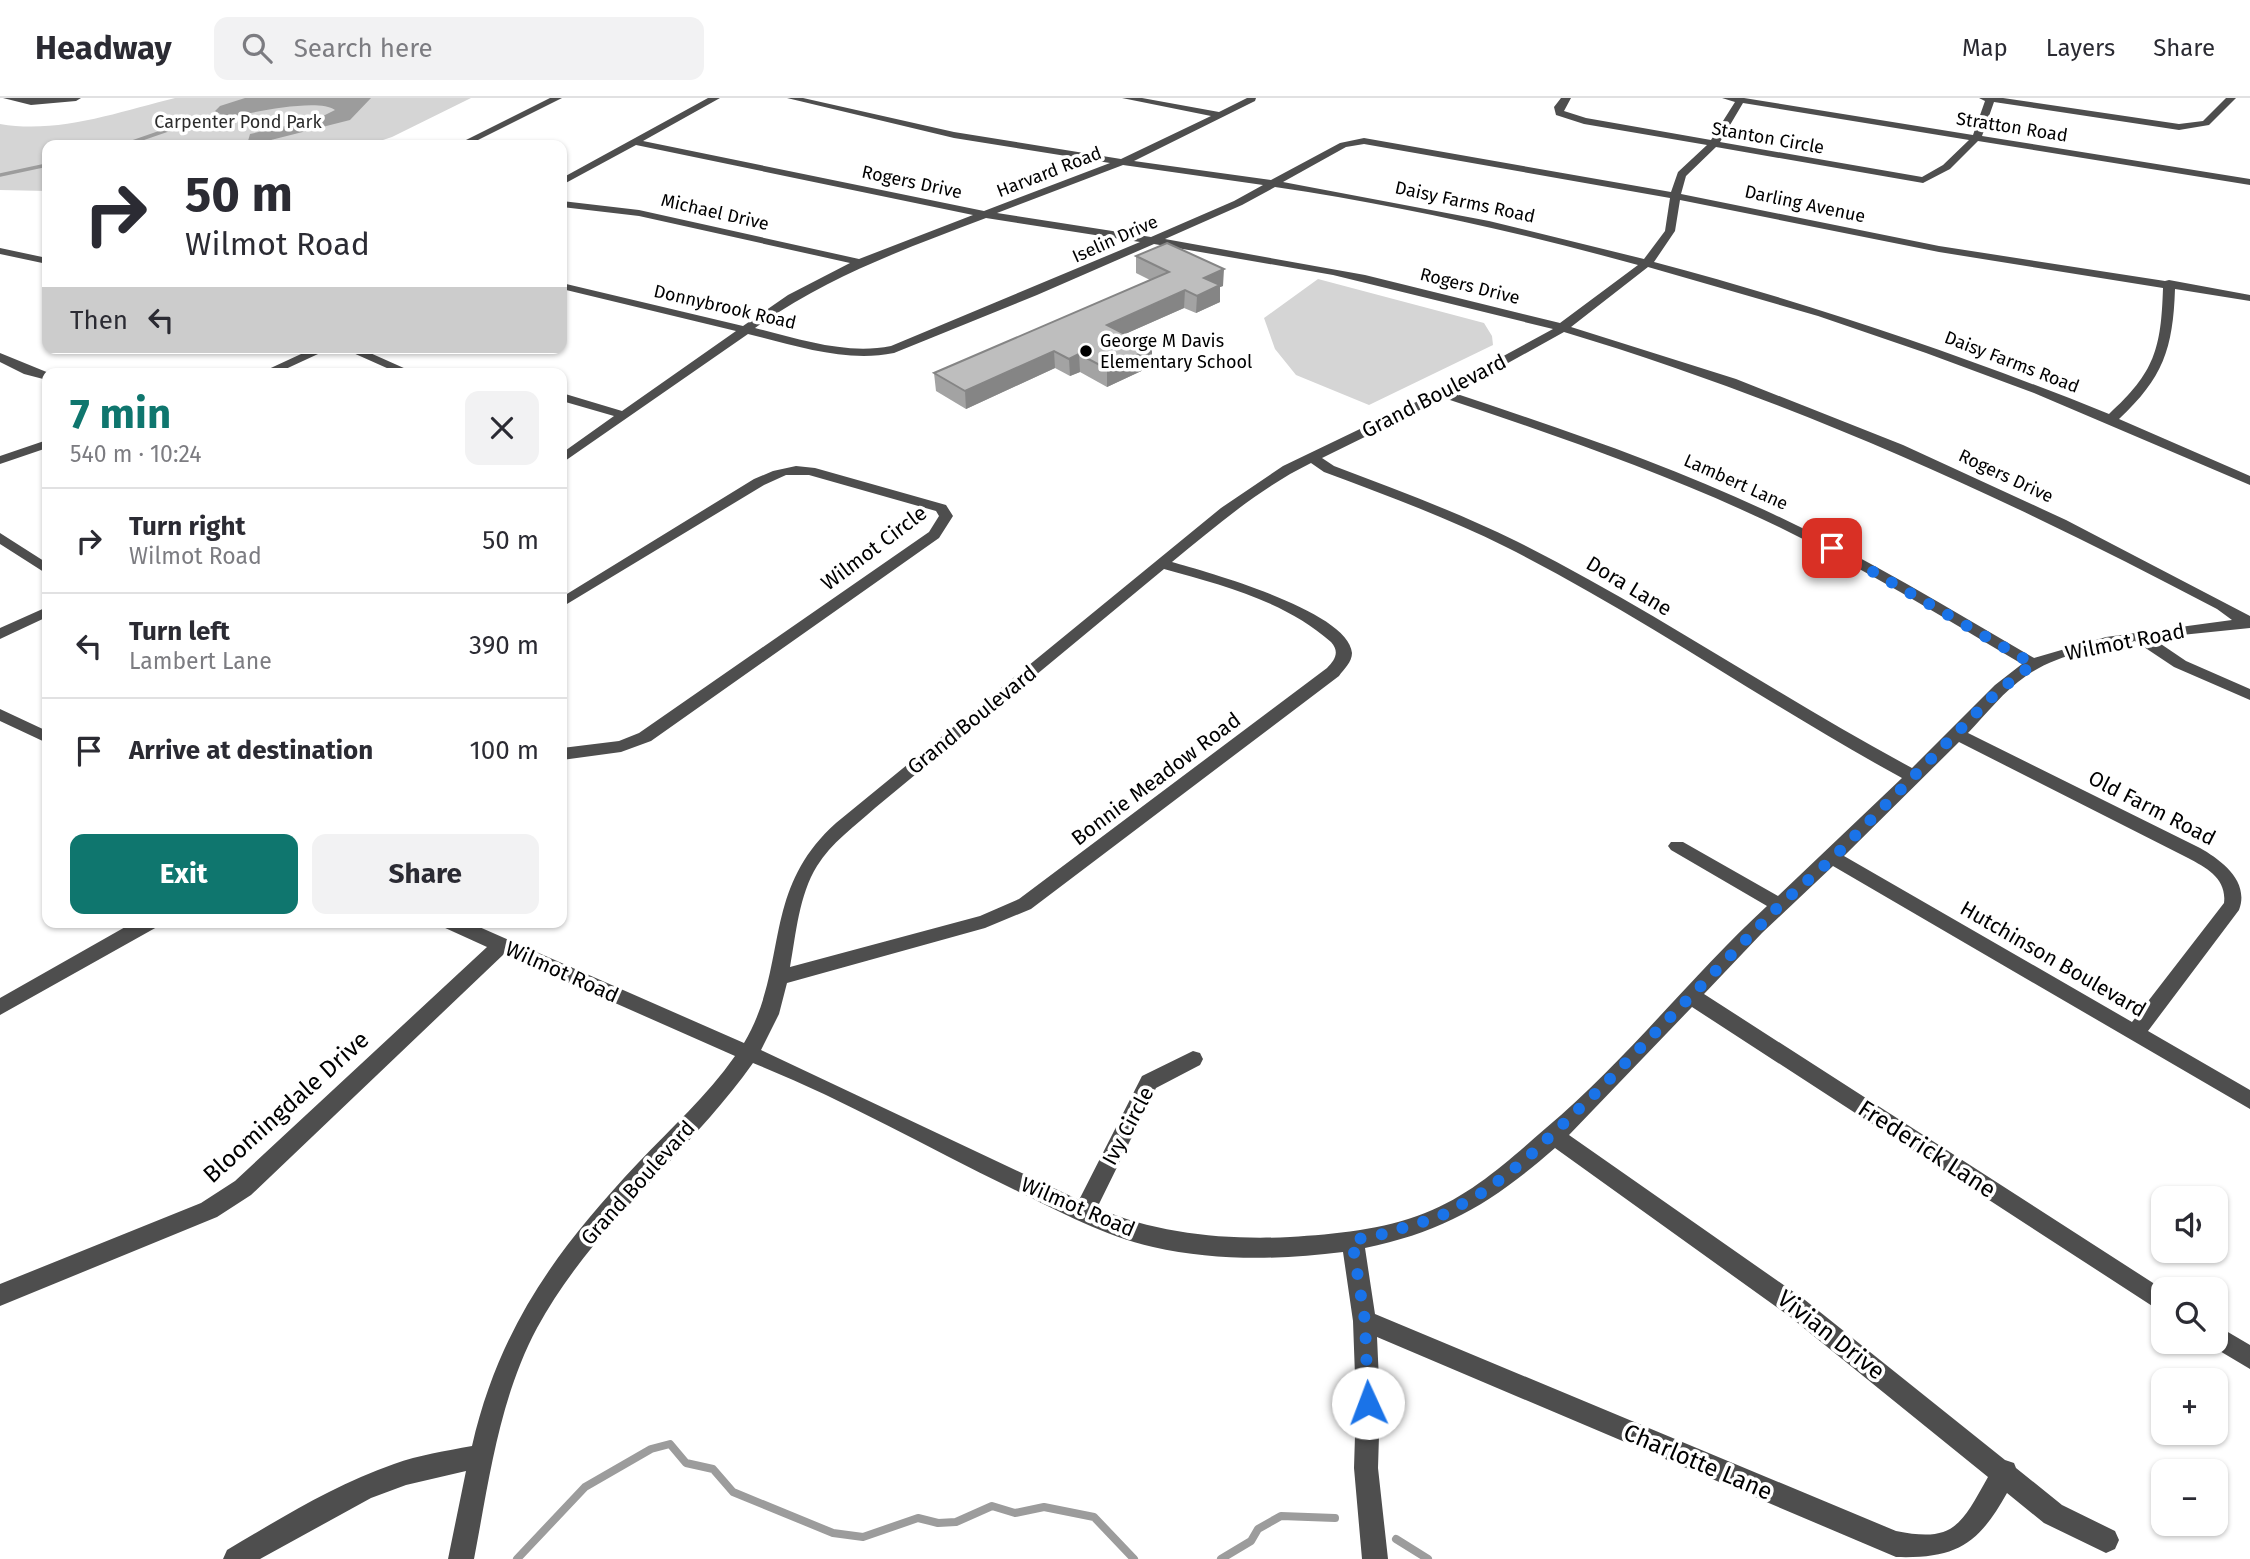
<!DOCTYPE html>
<html lang="en">
<head>
<meta charset="utf-8">
<style>
  :root { --surface:#fff; --page:#f2f2f3; --text:#2b2b33; --muted:#7c7c81; --line:#e1e1e2; --accent:#0f766e }
  body { margin:0; font-family:"Fira Sans",sans-serif; background:var(--page); color:var(--text); height:100vh; display:flex; flex-direction:column; font-size:26px; white-space:nowrap }
  * { box-sizing:border-box; margin:0 }
  p { font-size:23px; color:var(--muted) }
  .icon { flex:none; width:38px; height:38px; fill:none; stroke:currentColor; stroke-width:2; stroke-linecap:round; stroke-linejoin:round }
  .map { position:relative; flex:1; overflow:hidden }
  .panel { position:absolute; left:42px; top:270px; width:525px; height:560px; display:flex; flex-direction:column; background:var(--surface); border-radius:14px; box-shadow:0 2px 5px #0004 }
  .panel>* { flex:none }
  .hud { position:absolute; left:42px; top:42px; width:525px; height:214px; border-radius:14px; box-shadow:0 2px 5px #0004; background:#fff; color:var(--text); overflow:hidden }
  .fabs { position:absolute; left:2151px; top:1088px; display:grid; gap:14px }
  .fabs a { display:grid; place-items:center; width:77px; height:77px; border-radius:14px; background:var(--surface); box-shadow:0 2px 5px #0004; font-size:35px }
  .pin { position:absolute; display:grid; place-items:center; width:60px; height:60px; color:#fff; margin:-30px; border-radius:14px; box-shadow:0 4px 10px #0006 }
  .me { position:absolute; width:77px; margin:-38px; rotate:358deg; stroke-linejoin:round; filter:drop-shadow(0 0 5px #0008) }
  .turn { display:flex; align-items:center; gap:24px; height:147px; padding:0 28px; font-size:32px }
  .turn .icon { width:91px; height:91px; stroke-width:2.5 }
  .turn b { display:block; font-size:49px; line-height:60px }
  .then { display:flex; align-items:center; height:66px; padding:0 28px; background:#0003; gap:14px; font-size:26px }
  .round { display:grid; place-items:center; flex:none; width:74px; height:74px; border-radius:14px; background:var(--page) }
  .summary { display:flex; align-items:center; justify-content:space-between; height:119px; padding:0 28px }
  h1 { font-size:42px; font-weight:700; line-height:52px; color:var(--accent) }
  .action { display:flex; gap:14px; margin-top:auto; padding:14px 28px }
  .action a { flex:1; height:80px; border-radius:14px; background:var(--accent); color:#fff; font-size:28px; font-weight:700; line-height:80px; text-align:center }
  .action a+a { background:var(--page); color:var(--text) }
  ul { padding:0; list-style:none }
  li { display:flex; align-items:center; gap:21px; height:105px; padding:0 28px; border-top:2px solid var(--line) }
  li div { flex:1 }
  li b { display:block; font-size:26px }
  li em { font-style:normal }
  header { display:flex; align-items:center; gap:42px; box-sizing:border-box; height:98px; padding:0 35px; background:var(--surface); border-bottom:2px solid var(--line) }
  header strong { font-size:33px }
  nav { display:flex; gap:38px; margin-inline-start:auto; font-size:24px }
  .search { width:490px; height:63px; background:var(--page); display:flex; align-items:center; gap:18px; box-sizing:border-box; padding:0 24px; border-radius:14px; color:var(--muted); font-size:26px }
  .map>svg:first-child { display:block }
  .green { fill:#d5d5d5 }
  .water { fill:#9c9c9c }
  .lines { fill:none; stroke-linecap:round; stroke-linejoin:round }
  .stream-far1 { stroke:#9c9c9c; stroke-width:3.5 }
  .stream { stroke:#9c9c9c; stroke-width:8 }
  .minor { fill:#4e4e4e; fill-rule:evenodd }
  .wall { fill:#a3a3a3 }
  .shaded-wall { fill:#858585 }
  .building { fill:#bebebe; stroke:#858585; stroke-width:2 }
  .route { stroke:#1a73e8; stroke-width:12; stroke-dasharray:0 21.6 }
  .poi-dot { fill:#000; stroke:#fff; stroke-width:2.5 }
  .labels { text-anchor:middle; dominant-baseline:central; stroke-width:7; stroke-linejoin:round; paint-order:stroke }
  .far-park-label { font-size:18px; fill:#2c2c2c; stroke:#fff }
  .far-street-label { font-size:18px; fill:#000; stroke:#fff }
  .far-poi-label { font-size:18px; fill:#000; stroke:#fff; text-anchor:start }
  .street-label { font-size:21px; fill:#000; stroke:#fff }
  .near-street-label { font-size:24px; fill:#000; stroke:#fff }
</style>
</head>
<body>
<header>
<strong>Headway</strong>
<div class="search"><svg class="icon" aria-label="search" viewBox="0 0 24 24"><circle cx="10" cy="10" r="6"/><path d="M15 15l6 6"/></svg>Search here</div>
<nav><a>Map</a><a>Layers</a><a>Share</a></nav>
</header>
<div class="map">
<svg width="2250" height="1461" viewBox="0 0 2250 1461">
  <rect width="100%" height="100%" fill="#fff"/>
  <path class="green" d="M175,0h296l-79,39 -24,8h-321v46l-47,-1v-66c59,10 118,-12 175,-26z
    M1318,181l166,44 8,13 1,9 -124,60 -73,-30 -21,-26 -11,-31z"/>
  <path class="water" d="M245,0h126l-21,22 -83,21h-19l2,-7 67,-15 18,-9c-17,-12 -78,2 -101,6l-12,-1 -7,-4 5,-5z"/>
  <g class="lines">
    <path class="stream-far1" d="M124,47l81,-28
      M0,77l47,-10"/>
    <path class="stream" d="M1396,1441l32,20
      M517,1461l68,-72 66,-38 19,-5 16,19 27,6 20,23 100,41 30,4 55,-19 20,5 18,-1 36,-16 23,7 29,-6 50,10 40,42
      M1221,1461l30,-18 7,-12 23,-13 54,2"/>
    <path class="minor" d="M3,0h78l-5,3 -45,4z
      M550,0h12l-94,47h-12z
      M708,0h12l-77,43 341,70 126,-48 -156,-25 -167,-40h16l151,34 167,27 90,-43 -89,-18h20l77,14 28,-14h9l-1,3 -121,60 137,19 69,-37 24,-5 307,54 7,-20 29,-27 -123,-21 -28,-9 -2,-8 7,-9h10l-7,13 22,7 125,22 24,-38 -13,-4h22l229,37 12,-34 -6,-3h24l176,26 24,-3 23,-23h10l-27,27 -30,5 -185,-28 -12,34 268,43v6l-272,-44 -28,28 -27,14 -207,-36 -30,29 -5,18 258,52 226,35 4,-1 81,15v6l-75,-12c-2,60 -12,89 -56,130l131,57v9l-216,-92 -108,-40 -108,-37 -170,-49 -77,60 165,52 167,66 163,75 184,96v12l-98,10 34,23 64,28v11l-76,-33 -39,-26c-37,7 -78,13 -109,35 -22,15 -39,37 -58,57l232,115c21,12 50,33 39,62l-91,121 102,59v19l-417,-243 -71,67 -58,61 460,296 -1,23 -471,-306 -123,128 236,165 200,160 9,3 2,5 46,37 53,26 4,9 -4,9 -9,4 -62,-30 -37,-30c-28,50 -49,66 -111,64l-519,-220 3,66 -2,65 10,91h-26l-8,-91 2,-65 -3,-82 -10,-69c-63,8 -128,9 -190,-5 -51,-12 -96,-37 -142,-59 -86,-42 -170,-90 -258,-125 -66,93 -161,163 -216,265 -38,71 -48,153 -63,231h-26l18,-88 -60,14 -35,13 -111,61h-37l4,-9c54,-32 107,-65 167,-86 25,-9 51,-13 78,-18 27,-118 85,-197 166,-283 33,-35 69,-67 97,-107l-231,-102 -253,241 -34,22 -217,89v-22l201,-81 34,-22 252,-234 -44,-20 -2,-5h27l276,121c46,-78 16,-152 92,-220l385,-315 62,-42 156,-75 114,-62 -220,-54 -179,-31 -117,51 -143,58c-49,10 -99,-8 -146,-19l-186,129v-10l52,-37 -52,-15v-8l60,18 114,-80 -174,-42v-6l181,43 45,-31 62,-32 -211,-47 -77,-9v-6l77,9 220,49 114,-44 -337,-70 -74,40v-7zM1743,5l226,37 -26,25 -21,12 -202,-35zM1364,46l306,54 -5,33 -21,28 -155,-38 -206,-39 63,-35zM1123,67l140,20 -29,16 -83,36 -154,-24zM1275,89c122,18 243,45 363,78l-78,58 -195,-48 -200,-36 77,-34zM1680,102l259,52 224,36c-2,61 -8,84 -54,126 -149,-60 -300,-111 -455,-152l21,-31zM986,120l154,24 -249,104c-45,9 -92,-7 -136,-18 74,-52 147,-78 231,-110zM1564,234c230,69 441,165 653,277l15,11 -126,17 -72,21c-86,-50 -171,-102 -261,-144 -103,-49 -211,-85 -319,-121zM1444,300c108,36 215,73 318,121 90,42 175,95 260,145l-27,21 -83,83c-134,-72 -260,-159 -396,-227 -59,-29 -121,-52 -182,-75l-12,-8zM1311,365l13,9c62,23 124,46 182,75 137,69 262,158 396,231l-124,118 -95,-54h-12l-3,4 3,4 96,56c-77,71 -141,155 -221,222 -37,32 -73,66 -121,85 -42,17 -90,21 -135,24 -65,3 -132,-3 -193,-29l59,-120 44,-23 3,-6 -3,-6 -7,-2 -51,25 -63,124 -318,-150 18,-36 8,-31 198,-55 46,-19 308,-233c5,-7 13,-14 13,-23 -3,-42 -145,-81 -180,-91 44,-36 88,-74 139,-99zM1164,471c58,16 121,32 167,73 9,10 4,18 -4,26l-308,231 -39,17 -190,51c6,-33 9,-72 27,-101 14,-23 38,-40 58,-58zM1959,644l229,116c19,10 39,21 36,45l-92,119 -288,-166zM1555,1050l234,168 199,161c-27,48 -34,66 -92,54l-521,-217 -10,-66c81,-17 128,-46 190,-100z
      M0,150l47,10v6l-47,-10z
      M314,250h17l-54,25h-17z
      M342,250h17l56,25h-17z
      M0,255l49,20 -2,7 -23,-6 -24,-12z
      M47,342v8l-47,16v-8z
      M796,368l19,2 131,37 7,11 -14,22 -288,203 -30,11 -59,8v-12l57,-7 20,-8 290,-201 10,-16 -3,-5 -127,-36h-23l-22,10 -202,122v-10l192,-118 19,-8z
      M0,435l47,30v11l-47,-30z
      M47,509v10l-47,22v-11z
      M0,611l47,22v12l-47,-22z
      M134,824h25l-2,5 -157,88v-17z
      M2216,1227l34,20v24l-42,-25 8,-2z"/>
  </g>
  <path class="wall" d="M1136,158l87,30 -3,1v15l-24,11 -12,-5 -59,26 27,14v18l-45,21 -27,-15 -10,4 -15,-8 -89,41 -30,-18 -2,-18 216,-93 -14,-7z"/>
  <path class="shaded-wall" d="M1224,171l-1,17 -3,1v15l-24,11 1,-17 7,-18z
    M1185,192l-1,18 -77,34v-17z
    M1152,250v18l-45,21v-18z
    M1054,253l1,17 -89,41 -1,-18z
    M1079,256l1,18 -10,4 -1,-17z"/>
  <path class="building" d="M1167,145l57,26 -20,9 16,7 -23,11 -12,-6 -78,35 45,23 -45,21 -28,-15 -10,5 -15,-8 -89,40 -31,-18 235,-101 -33,-16z"/>
  <g class="lines">
    <path class="route" d="M1368,1305l-3,-82 -13,-81 27,-5 60,-18 46,-26 39,-30 77,-73 179,-183 53,-47 163,-165 37,-29 -201,-116"/>
  </g>
  <circle class="poi-dot" cx="1086" cy="253" r="7"/>
  <g class="labels">
    <g class="far-park-label">
      <text x="238" y="24">Carpenter Pond Park</text>
    </g>
    <g class="far-street-label">
      <text transform="translate(2012 29) rotate(9)">Stratton Road</text>
      <text transform="translate(1768 40) rotate(10)">Stanton Circle</text>
      <text transform="translate(1049 74) rotate(-21)">Harvard Road</text>
      <text transform="translate(912 84) rotate(12)">Rogers Drive</text>
      <text transform="translate(1465 104) rotate(12)">Daisy Farms Road</text>
      <text transform="translate(1805 106) rotate(12)">Darling Avenue</text>
      <text transform="translate(715 114) rotate(13)">Michael Drive</text>
      <text transform="translate(1115 141) rotate(-24)">Iselin Drive</text>
      <text transform="translate(1470 188) rotate(14)">Rogers Drive</text>
      <text transform="translate(725 209) rotate(13)">Donnybrook Road</text>
      <text transform="translate(2012 264) rotate(21)">Daisy Farms Road</text>
      <text transform="translate(2006 378) rotate(25)">Rogers Drive</text>
      <text transform="translate(1736 384) rotate(24)">Lambert Lane</text>
    </g>
    <g class="far-poi-label">
      <text x="1100" y="243">George M Davis<tspan x="1100" dy="21">Elementary School</tspan></text>
    </g>
    <g class="street-label">
      <text transform="translate(1434 298) rotate(-27)">Grand Boulevard</text>
      <text transform="translate(874 450) rotate(-37)">Wilmot Circle</text>
      <text transform="translate(1629 488) rotate(31)">Dora Lane</text>
      <text transform="translate(2125 544) rotate(-11)">Wilmot Road</text>
      <text transform="translate(972 622) rotate(-39)">Grand Boulevard</text>
      <text transform="translate(1156 681) rotate(-37)">Bonnie Meadow Road</text>
      <text transform="translate(2152 710) rotate(27)">Old Farm Road</text>
      <text transform="translate(2053 861) rotate(30)">Hutchinson Boulevard</text>
      <text transform="translate(562 874) rotate(24)">Wilmot Road</text>
      <text transform="translate(1128 1028) rotate(-62)">Ivy Circle</text>
      <text transform="translate(638 1085) rotate(-48)">Grand Boulevard</text>
      <text transform="translate(1078 1109) rotate(23)">Wilmot Road</text>
    </g>
    <g class="near-street-label">
      <text transform="translate(286 1009) rotate(-42)">Bloomingdale Drive</text>
      <text transform="translate(1927 1051) rotate(33)">Frederick Lane</text>
      <text transform="translate(1831 1237) rotate(38)">Vivian Drive</text>
      <text transform="translate(1698 1364) rotate(23)">Charlotte Lane</text>
    </g>
  </g>
</svg>
<div class="fabs">
<a><svg class="icon" aria-label="sound" viewBox="0 0 24 24"><path d="M4 9h4l5-4v14l-5-4H4zM17 9q2 3 0 6"/></svg></a>
<a><svg class="icon" aria-label="search" viewBox="0 0 24 24"><circle cx="10" cy="10" r="6"/><path d="M15 15l6 6"/></svg></a>
<a>+</a>
<a>−</a>
</div>
<div class="pin" style="left:1832px;top:450px;background:#d93025"><svg class="icon" aria-label="arrive" viewBox="0 0 24 24"><path d="M6 21V4h12l-3 4 3 4H6"/></svg></div>
<svg class="me" style="left:1368px;top:1305px" viewBox="-20 -20 40 40"><circle r="19" fill="#fff"/><path d="M0-13L10 11 0 6-10 11z" fill="#1a73e8"/></svg>
<div class="hud">
<div class="turn"><svg class="icon" aria-label="right" viewBox="0 0 24 24"><path d="M7 20v-9h11M14 6l5 5-5 5"/></svg><div><b>50 m</b>Wilmot Road</div></div>
<div class="then">Then<svg class="icon" aria-label="left" viewBox="0 0 24 24"><path d="M17 20v-9H6M10 6l-5 5 5 5"/></svg></div>
</div>
<section class="panel">
<div class="summary"><div><h1>7 min</h1><p>540 m · 10:24</p></div><a class="round"><svg class="icon" aria-label="close" viewBox="0 0 24 24"><path d="M6 6l12 12M18 6L6 18"/></svg></a></div>
<ul>
<li><svg class="icon" aria-label="right" viewBox="0 0 24 24"><path d="M7 20v-9h11M14 6l5 5-5 5"/></svg><div><b>Turn right</b><p>Wilmot Road</p></div><em>50 m</em></li>
<li><svg class="icon" aria-label="left" viewBox="0 0 24 24"><path d="M17 20v-9H6M10 6l-5 5 5 5"/></svg><div><b>Turn left</b><p>Lambert Lane</p></div><em>390 m</em></li>
<li><svg class="icon" aria-label="arrive" viewBox="0 0 24 24"><path d="M6 21V4h12l-3 4 3 4H6"/></svg><div><b>Arrive at destination</b></div><em>100 m</em></li>
</ul>
<div class="action"><a>Exit</a><a>Share</a></div>
</section>
</div>
</body>
</html>
